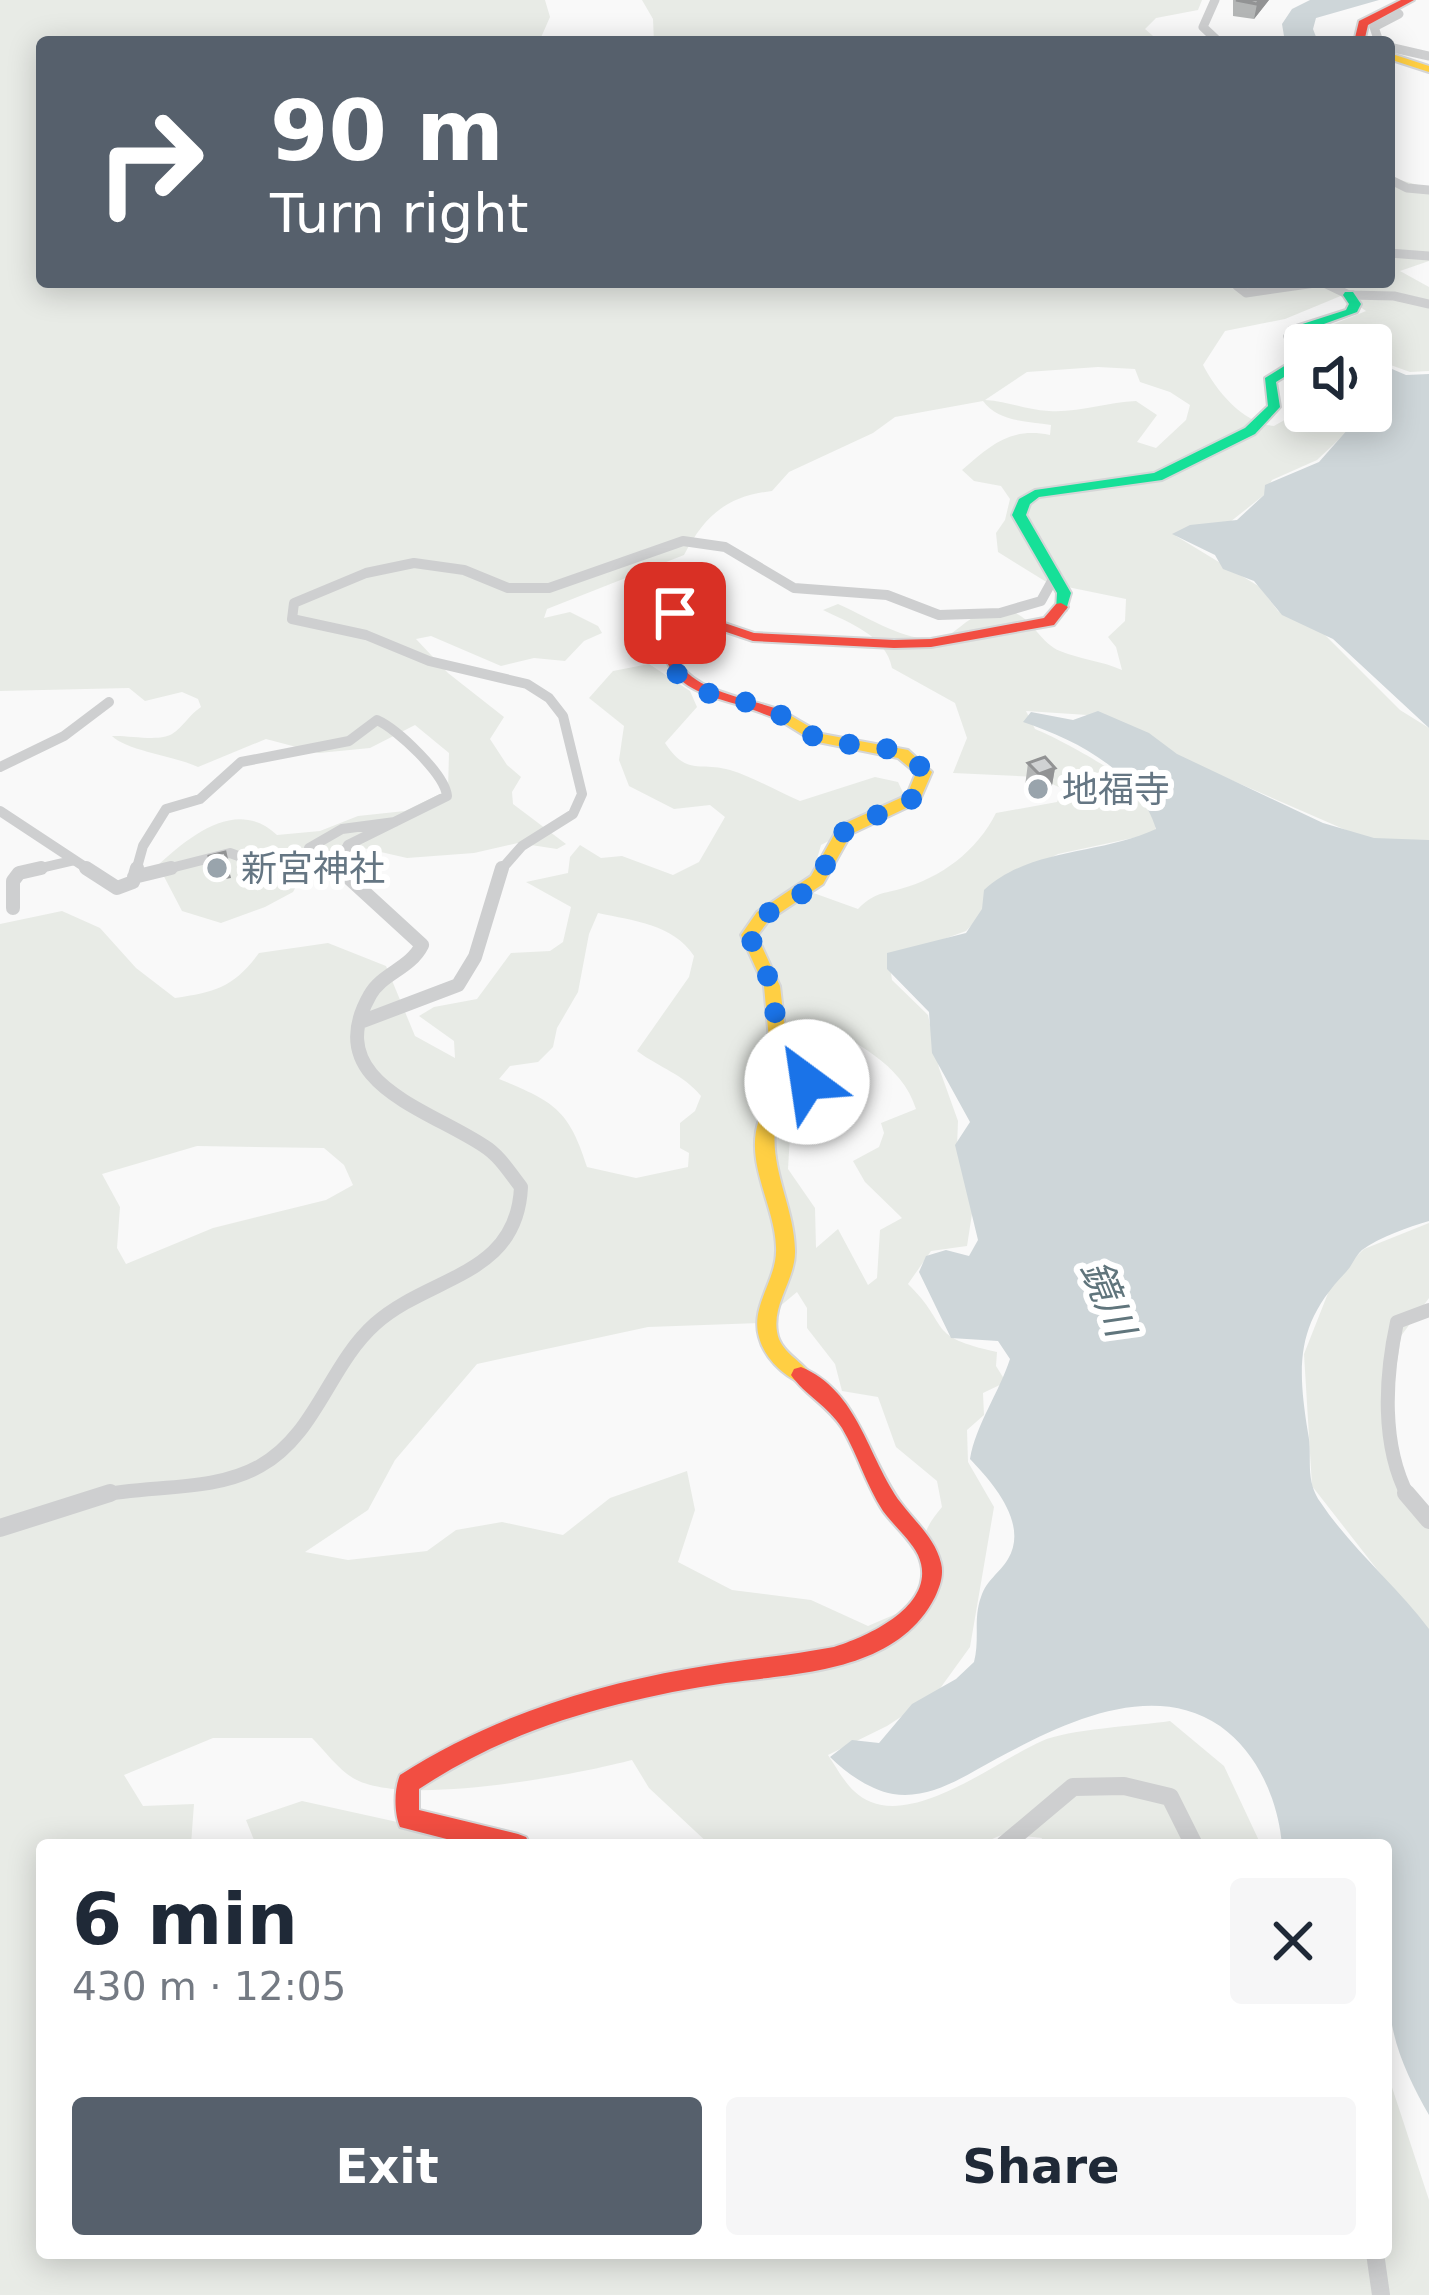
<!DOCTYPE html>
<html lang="en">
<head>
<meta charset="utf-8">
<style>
  :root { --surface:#fff; --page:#f6f6f7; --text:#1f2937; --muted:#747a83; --accent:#56606c }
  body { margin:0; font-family:"DejaVu Sans","Noto Sans JP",sans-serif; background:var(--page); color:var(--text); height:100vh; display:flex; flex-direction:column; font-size:45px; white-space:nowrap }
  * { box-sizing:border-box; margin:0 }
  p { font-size:39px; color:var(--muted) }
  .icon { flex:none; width:66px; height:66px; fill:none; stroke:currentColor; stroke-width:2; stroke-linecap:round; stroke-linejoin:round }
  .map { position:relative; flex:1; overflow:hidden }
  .side { position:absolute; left:36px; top:1839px; width:1356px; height:420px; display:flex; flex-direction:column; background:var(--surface); border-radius:12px; box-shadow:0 6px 30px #0003 }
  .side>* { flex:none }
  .banner { position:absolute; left:36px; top:36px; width:1359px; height:252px; border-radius:12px; box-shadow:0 6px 30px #0003; background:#56606c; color:#fff; overflow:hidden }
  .buttons { position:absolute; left:1284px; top:324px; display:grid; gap:24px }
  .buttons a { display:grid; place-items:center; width:108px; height:108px; border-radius:12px; background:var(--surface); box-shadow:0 6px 30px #0003; font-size:60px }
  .pin { position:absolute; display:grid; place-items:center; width:102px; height:102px; color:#fff; margin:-51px; border-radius:24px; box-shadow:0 6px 18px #0006 }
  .me { position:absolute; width:132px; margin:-66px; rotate:329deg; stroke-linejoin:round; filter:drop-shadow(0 0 9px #0008) }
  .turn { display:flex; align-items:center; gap:42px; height:252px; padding:0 36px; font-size:54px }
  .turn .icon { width:156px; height:156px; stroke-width:2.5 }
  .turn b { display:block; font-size:84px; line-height:102px }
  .round { display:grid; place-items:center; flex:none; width:126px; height:126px; border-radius:12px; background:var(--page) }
  .summary { display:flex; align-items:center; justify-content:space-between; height:204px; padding:0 36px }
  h1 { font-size:72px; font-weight:600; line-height:90px }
  .action { display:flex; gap:24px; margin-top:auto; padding:24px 36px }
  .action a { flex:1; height:138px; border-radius:12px; background:var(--accent); color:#fff; font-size:48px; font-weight:600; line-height:138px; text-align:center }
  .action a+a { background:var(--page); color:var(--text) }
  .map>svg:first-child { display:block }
  .green { fill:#e8ebe6; fill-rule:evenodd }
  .water { fill:#ced6d9 }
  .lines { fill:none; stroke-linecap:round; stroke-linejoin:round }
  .fast-casing { stroke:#d5d6d7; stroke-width:4 }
  .slow-casing { stroke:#d5d6d7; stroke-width:4 }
  .jam-casing { stroke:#d5d6d7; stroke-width:4 }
  .street-far3 { stroke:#cecfd0; stroke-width:9 }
  .street-far2 { stroke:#cecfd0; stroke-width:10 }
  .street-far1 { stroke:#cecfd0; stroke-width:14 }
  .street { stroke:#cecfd0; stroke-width:18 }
  .fast { fill:#16e098; fill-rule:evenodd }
  .slow { fill:#ffcf43; fill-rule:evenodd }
  .jam { fill:#f24e42; fill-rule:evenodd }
  .wall { fill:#b3b5b5 }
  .shaded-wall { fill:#929394 }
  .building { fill:#d0d2d3; stroke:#929394; stroke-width:3 }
  .route { stroke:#1a73e8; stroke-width:21; stroke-dasharray:0 37.8 }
  .poi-dot { fill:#99a4ac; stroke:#fff; stroke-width:4.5 }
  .labels { text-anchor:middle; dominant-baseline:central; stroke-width:12; stroke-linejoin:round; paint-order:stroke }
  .poi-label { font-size:36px; fill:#657683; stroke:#fff; text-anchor:start }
  .water-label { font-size:39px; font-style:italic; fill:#60757c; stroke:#fff }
</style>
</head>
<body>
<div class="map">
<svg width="1429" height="2295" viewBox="0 0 1429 2295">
  <rect width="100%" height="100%" fill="#f9f9f9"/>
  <path class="green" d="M0,0h545l5,17 -11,25h-497v240h1347v-105l40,11v73l-29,10 29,16v84l-19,1 -39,-14v-13l-66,2 4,-13 57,-23 -23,-16 -58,24 -60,12 -22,34c14,27 40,58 71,61l21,-12 -9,-28 19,-16v41h64l-52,49 -45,20 -8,15 -34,27 -54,14 84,51 18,24 44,21 78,78 29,18v116l-58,-3 -202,-88 -66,-37 -77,-5 9,18c27,11 101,51 116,75 4,7 4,20 5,29l-98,21 -33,17 -59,60 -77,28 3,21 36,35 11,53 19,53 -1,26 17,54 -7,45 -36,5 -23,33c44,43 16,52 89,68l-1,14 10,16 -23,11 1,22 -17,15 1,32 26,45 -24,140 -34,47 -49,32 -59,29c12,18 22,39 43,47 50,20 129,-43 171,-61 26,-12 95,-15 128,-20l54,45 37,79h-221l2,-7 -38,-4 -26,11h-268l-61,-57 -17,-28c-57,15 -230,48 -279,18 -15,-9 -29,-28 -41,-40h-99l-89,37 19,31 51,-2 -3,40 -149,1v408h1344v-184l43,131v95h-1429v-1371l62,-13 38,17 36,40 39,30c41,-6 59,-11 84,-45l69,-10 58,23 29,70 40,22 -1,-17 -35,-25 15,-9 43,-8 34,-46 39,-2 13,-9 8,-35 -45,-25 42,-9 2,-16 10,-12 21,13 21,-2 51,19 26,-13 26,-45 -15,-12 -36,4 -45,-23 -10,-26 5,-34 -35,-28 24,-27 36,-7 41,27 7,16 -32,36c23,34 33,18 65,27 23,7 47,21 70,31l75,-24 23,5 9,19 -86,44 -13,46 50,18c15,-15 22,-15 42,-20 41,-11 77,-38 96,-76l61,-11 6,-13 -26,-12 -84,-4 14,-35 -12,-35 -63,-35c-6,-32 -42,-45 -69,-58l15,-6c29,12 82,49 114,29 17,-12 25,-23 48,-23 30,-1 36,31 60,41 19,8 42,10 62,19l-6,-23 -8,-10 17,-16 1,-22 -78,-16 -50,-31 -2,-19 9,-13 5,-21 -9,-13 -27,-5 -12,-11c29,-25 48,-43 88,-35l1,-10c-24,-4 -53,-3 -68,-24l-88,16 -22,16 -84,39 -17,19c-45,5 -67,24 -88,64l-137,54 -3,9 26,-6 28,14 4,7 -18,8 -19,20 -31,-3 -33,8 -70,-30 -15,3 32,34 56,44 -14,22 17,26 14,12 -9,15 1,12 53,40 -9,5 -39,-6 -44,10 -67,5 -57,-13 -42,19 -15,28 -28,15 -44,16 -39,-12 -24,-46c32,-29 79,-68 119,-30l43,-4 38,-15 47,-5 43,-21 1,-37 -34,-28 -45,23 -51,5 -53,-14 -68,28c-23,-11 -71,-16 -86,-31 17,-1 47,6 60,-2 11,-7 17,-19 29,-27l-3,-8 -16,-7 -37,9 -16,-13 -129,3zM1098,367l37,2 5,13 30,10 20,13 -4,15 -30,28 -19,-6 20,-27 -21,-14c-29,1 -58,12 -87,10 -24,-1 -41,-10 -64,-11l42,-28zM598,913c36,8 75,11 96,43l-5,21 -52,74c23,17 46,23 64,45l-6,15 -15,12v25l9,5 -1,14 -52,11 -49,-11c-18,-58 -34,-66 -88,-88l11,-13 28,-4 15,-15 4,-19 21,-36 11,-58zM814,1019c39,23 88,44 102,90l-35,14 3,10 -5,14 -26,14 12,21 37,36 -22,12 -3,48 -9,7 -30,-56 -22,19 -1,-40 -27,-39 4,-67 -44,-33 3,-17 44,-31zM197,1146l127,2 20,17 9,20 -27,15 -113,28 -87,36 -9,-16 3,-41 -18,-33zM797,1292l10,16v20l28,36 7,27 36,6 18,50 41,34 5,26c-30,35 -19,49 -7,90l-67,29 -57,-26 -79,-10 -54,-28 17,-52 -8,-39 -77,27 -47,37 -61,-13 -46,8 -29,21 -79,9 -43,-8 63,-42 27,-50 82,-96 171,-37 112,-4z
    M642,0h560l-4,10 -42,8 -11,11 15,13h-506l-1,-23z
    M1429,1223v75l-28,38 -10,66 7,62 13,30 18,17v125l-117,-150 -8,-132 30,-76 30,-29z
    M302,1801l118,26 35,18h-199l-10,-25z"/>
  <path class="water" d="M1310,0h69l-63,18 -3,11 5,13h-33l-3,-18 10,-15z
    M1371,360l35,15 23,-1v354l-96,-89 -51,-24 -28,-34 -31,-12 -8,-14 -43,-21 18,-9 47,-5 27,-25 1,-10 54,-23 45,-51h7z
    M1098,711l51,22 28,21 146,69 51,15 55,2v381c-21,6 -49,16 -67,29 -7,6 -10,16 -16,22 -50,52 -49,92 -38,161 5,24 -4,47 13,70 30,45 75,82 108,126v486c-16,-28 -31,-58 -37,-90 -3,-18 1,-31 -6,-48v-132h-104c-4,-45 -24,-92 -62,-119 -69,-47 -159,-2 -224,33 -32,17 -65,41 -103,35 -23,-4 -47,-21 -63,-37l22,-17 27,3 33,-39 44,-25 18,-17c6,-23 -1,-43 7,-65 6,-18 18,-23 27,-38 21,-35 -15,-76 -38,-100 6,-35 29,-66 40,-100l-12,-18 -47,-3 -32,-66 7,-16 20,-6 23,6 9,-16 -23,-95 15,-23 -38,-69 -3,-41 -42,-43v-16l79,-20 16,-24 2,-19c47,-43 117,-35 172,-61 -17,-57 -79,-89 -133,-107l8,-10 42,8z"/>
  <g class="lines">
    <g class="fast-casing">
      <path id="fast" d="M1345,292h8l8,12 -4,8 -58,21 6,31 -29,18 4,25 -25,27 -93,46 -123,17 -9,7 -4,11 45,78 -5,17h-10l1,-17 -45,-78 7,-16 16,-9 119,-17 91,-45 23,-22 -3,-28 29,-18 -9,-24 5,-8 56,-18 3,-6 -6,-9z"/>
    </g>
    <g class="slow-casing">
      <path id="slow" d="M1389,53l40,13v6l-40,-13z
        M781,710l41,24 86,16 24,22 -13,30 -68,32 -28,50 -54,36 -12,16 23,50 6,52 30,44 -4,11 -36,28c-8,46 18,84 19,129 1,29 -23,53 -18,82 3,20 24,28 34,43l-3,6 -7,2c-19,-8 -37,-26 -42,-46 -9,-32 19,-58 17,-90 -1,-41 -32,-85 -17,-127 5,-15 29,-26 39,-37l-29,-44 -5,-53 -23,-51 16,-23 54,-36 28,-50 68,-31 9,-22 -18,-15 -85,-17 -37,-23 -2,-3z"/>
    </g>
    <g class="jam-casing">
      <path id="jam" d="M1401,0h13l-46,25 -4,17h-10l5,-21z
        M1061,603l7,4 -14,18 -123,22 -37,1 -141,-7 -71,-24 -12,3c2,16 3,32 12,46 17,27 75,34 104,46l2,3 -7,5c-15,-5 -29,-11 -45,-16 -57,-16 -72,-27 -81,-87l2,-3 26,-5 71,24 140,7 37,-1 113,-21 12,-14z
        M801,1367c58,24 66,90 100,136 14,19 34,35 40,60 3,12 -1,23 -6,34 -38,75 -136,76 -209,86 -36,5 -71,12 -107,21 -72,18 -138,44 -200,85v21l99,24 8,3 4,8h-60l-70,-18c-6,-14 -6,-38 0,-52 88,-56 185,-88 287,-106 49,-9 99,-13 147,-22 35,-11 106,-43 84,-92 -8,-16 -24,-29 -35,-44 -17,-26 -25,-56 -41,-83 -14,-22 -37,-33 -51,-53l3,-6z"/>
    </g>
    <path class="street-far3" d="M1215,0l-12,27 16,15
      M1379,42l-5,-15 25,-13 -4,-3
      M1389,47l40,9
      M1389,179l18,9 22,2
      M1389,253l40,3
      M1239,282l-2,4 9,7 76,-11 27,13 45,1 35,8"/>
    <path class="street-far2" d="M0,767l64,-31 45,-34
      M0,811l91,60
      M309,848l33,-19 53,-7
      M28,871l43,-10
      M136,871l7,-25 23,-37 34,-10 41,-37 108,-21 28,-21c20,9 68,54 70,76l-99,49 -11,22 3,4
      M159,871l71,-18 14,5
      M500,871l22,-25 51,-32 9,-20 -19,-78 -14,-18 -22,-14 -98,-23 -63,-26 -74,-16 2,-16 72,-30 48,-10 50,7 44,18h41l134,-47 42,6 69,41 93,7 52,20 61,-2 41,-12 15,-27"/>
    <path class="street-far1" d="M86,868l31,20 16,-6 4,-14
      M134,877l37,-9
      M13,908v-27l6,-8 22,-5
      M363,1021l95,-36 17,-28 27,-89
      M97,1496c52,-12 115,-3 163,-30 56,-31 69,-101 115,-142 55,-49 142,-47 146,-137 -11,-14 -22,-32 -37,-41 -57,-38 -164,-64 -114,-151 12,-22 40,-26 52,-50l-84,-77
      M1408,1496c-27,-51 -23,-119 -11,-174l32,-12"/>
    <path class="street" d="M1406,1493l23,27
      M0,1528l110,-35
      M1004,1845l69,-58 51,-1 46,11 24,48
      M1375,2253l6,42"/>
    <use href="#fast" class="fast"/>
    <use href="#slow" class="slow"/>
    <use href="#jam" class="jam"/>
  </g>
  <path class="wall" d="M1233,0h36l-15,19 -21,-3z
    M1028,763l27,5 -4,23 -16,6 -10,-11z"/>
  <path class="shaded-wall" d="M1260,0h9l-15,19 3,-15z
    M1055,768l-4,23 -16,6 4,-23z
    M228,866l3,12 -17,3 -3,-12z"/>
  <path class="building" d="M1236,0h24l-3,4z
    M1045,757l10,11 -16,6 -11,-11z
    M225,852l3,14 -17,3 -2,-13z"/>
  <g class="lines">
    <path class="route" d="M675,613l-13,4 -2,6 15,27 -1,20c28,34 67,24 103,43 14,7 26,20 41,25 34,13 83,-1 106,34l-10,26 -69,32 -28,50 -12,12 -42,24 -14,19 23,51 6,54 29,42"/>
  </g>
  <g class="poi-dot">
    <circle cx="1038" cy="789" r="12"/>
    <circle cx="217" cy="868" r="12"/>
  </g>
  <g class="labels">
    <g class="poi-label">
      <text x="1062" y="789">地福寺</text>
      <text x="241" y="868">新宮神社</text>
    </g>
    <g class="water-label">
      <text transform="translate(1108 1298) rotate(68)">鏡川</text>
    </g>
  </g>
</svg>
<div class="buttons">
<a><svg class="icon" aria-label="sound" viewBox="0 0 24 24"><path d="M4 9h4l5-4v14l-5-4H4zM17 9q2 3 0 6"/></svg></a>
</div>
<div class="pin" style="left:675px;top:613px;background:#d93025"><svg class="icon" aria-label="arrive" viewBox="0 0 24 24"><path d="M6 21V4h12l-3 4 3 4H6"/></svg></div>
<svg class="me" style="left:807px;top:1082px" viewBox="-20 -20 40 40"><circle r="19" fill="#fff"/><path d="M0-13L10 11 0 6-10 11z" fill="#1a73e8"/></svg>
<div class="banner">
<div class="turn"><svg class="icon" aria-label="right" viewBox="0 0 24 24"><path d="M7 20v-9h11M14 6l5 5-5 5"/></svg><div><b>90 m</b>Turn right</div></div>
</div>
<section class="side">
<div class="summary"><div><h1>6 min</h1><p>430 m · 12:05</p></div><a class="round"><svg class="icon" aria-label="close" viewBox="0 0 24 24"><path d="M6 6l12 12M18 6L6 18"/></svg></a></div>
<div class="action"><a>Exit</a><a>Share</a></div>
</section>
</div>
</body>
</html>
